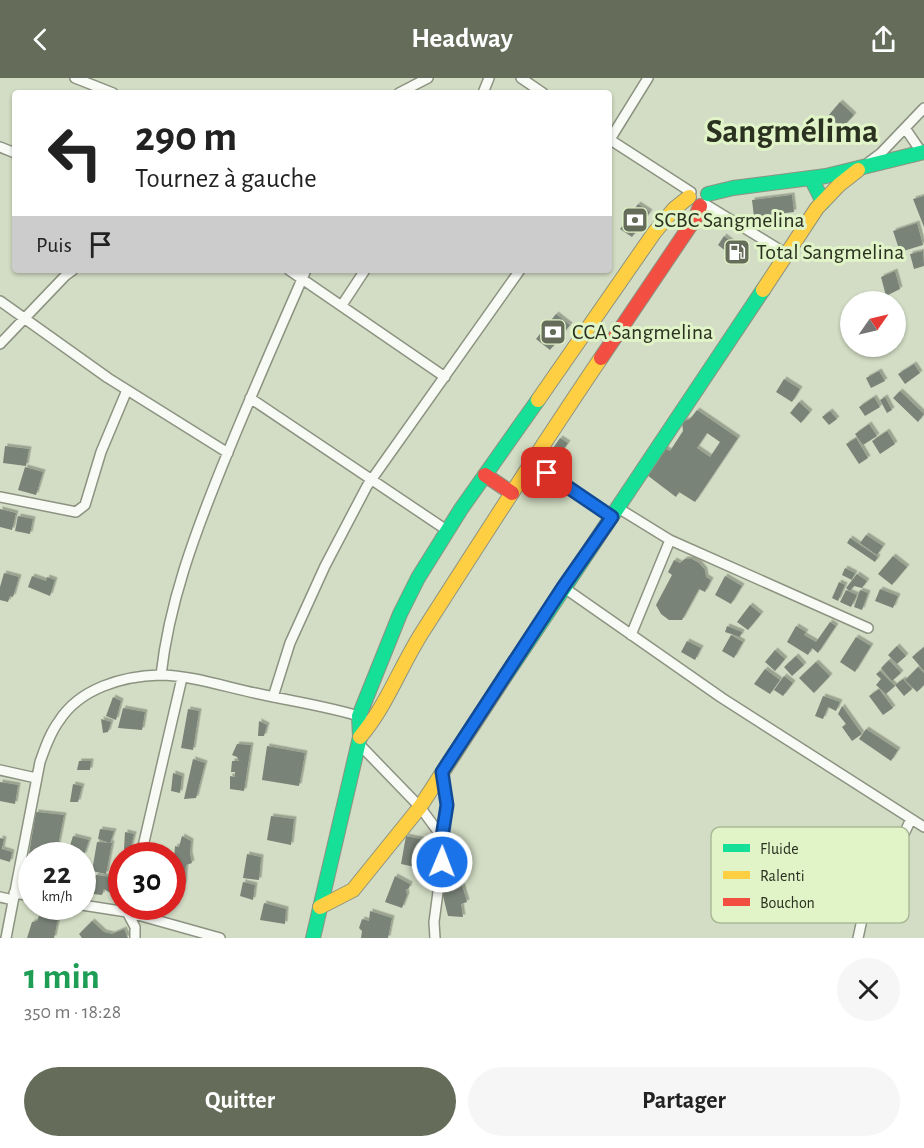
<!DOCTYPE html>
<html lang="fr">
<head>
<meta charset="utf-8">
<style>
  :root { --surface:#fff; --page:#f6f6f6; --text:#222; --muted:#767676; --accent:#656d5a }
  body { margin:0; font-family:"Alegreya Sans",sans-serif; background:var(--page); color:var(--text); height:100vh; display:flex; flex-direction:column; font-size:22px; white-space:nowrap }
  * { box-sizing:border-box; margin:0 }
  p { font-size:20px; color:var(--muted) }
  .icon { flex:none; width:33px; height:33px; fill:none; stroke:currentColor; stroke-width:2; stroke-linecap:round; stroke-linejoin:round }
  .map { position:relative; height:860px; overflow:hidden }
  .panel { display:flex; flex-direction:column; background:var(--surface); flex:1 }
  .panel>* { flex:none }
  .hud { position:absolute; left:12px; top:12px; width:600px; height:183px; border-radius:6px; box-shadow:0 2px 4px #0004; background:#fff; color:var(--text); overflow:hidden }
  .needle { width:39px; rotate:56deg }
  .buttons { position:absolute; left:840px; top:213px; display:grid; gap:12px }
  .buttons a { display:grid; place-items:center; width:66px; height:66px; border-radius:50%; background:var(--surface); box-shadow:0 2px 4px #0004; font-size:30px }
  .speed { position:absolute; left:18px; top:764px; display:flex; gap:12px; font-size:30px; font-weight:700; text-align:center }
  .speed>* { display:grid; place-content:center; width:78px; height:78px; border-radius:50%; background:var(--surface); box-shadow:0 2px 4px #0004; line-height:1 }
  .speed small { font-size:15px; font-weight:400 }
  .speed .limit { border:9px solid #d22; background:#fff; color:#111 }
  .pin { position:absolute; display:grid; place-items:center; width:51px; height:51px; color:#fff; margin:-26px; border-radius:12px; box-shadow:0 3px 9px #0006 }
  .me { position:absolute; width:66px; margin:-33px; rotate:1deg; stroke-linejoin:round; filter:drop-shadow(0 0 4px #0008) }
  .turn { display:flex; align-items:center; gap:21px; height:126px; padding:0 24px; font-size:27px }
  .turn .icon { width:78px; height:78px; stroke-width:2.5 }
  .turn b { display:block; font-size:42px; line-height:51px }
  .then { display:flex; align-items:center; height:57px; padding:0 24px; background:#0003; gap:12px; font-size:22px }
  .round { display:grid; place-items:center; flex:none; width:63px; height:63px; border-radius:32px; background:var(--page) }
  .overview { display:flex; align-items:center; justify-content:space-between; height:102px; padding:0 24px }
  h1 { font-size:36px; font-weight:700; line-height:45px; color:#1e9e55 }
  .button { display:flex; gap:12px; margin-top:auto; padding:12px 24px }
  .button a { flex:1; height:69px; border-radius:36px; background:var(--accent); color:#fff; font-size:24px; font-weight:700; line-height:69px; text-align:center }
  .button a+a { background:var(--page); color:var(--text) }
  header { display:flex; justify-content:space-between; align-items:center; height:78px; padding:0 24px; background:var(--accent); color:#fff; font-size:27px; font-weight:700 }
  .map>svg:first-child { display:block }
  .building { fill:#798377; fill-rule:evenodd; filter:url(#shadow) }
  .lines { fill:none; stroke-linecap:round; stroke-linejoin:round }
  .street-casing { stroke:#8c9381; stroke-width:12 }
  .fast-casing { stroke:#8c9381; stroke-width:16 }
  .slow-casing { stroke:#8c9381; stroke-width:16 }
  .jam-casing { stroke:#8c9381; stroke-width:16 }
  .street { stroke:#f8faf6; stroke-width:9 }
  .fast { stroke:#16e098; stroke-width:14 }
  .slow { stroke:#ffcf43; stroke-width:14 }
  .jam { stroke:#f24e42; stroke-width:14 }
  .route-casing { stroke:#114b97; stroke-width:15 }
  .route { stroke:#1a73e8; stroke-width:10 }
  .labels { text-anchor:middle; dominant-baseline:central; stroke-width:6; stroke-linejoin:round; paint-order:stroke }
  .poi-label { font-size:22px; fill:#2a3120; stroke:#e1f4c8; text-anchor:start }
  .town-label { font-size:34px; font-weight:bold; fill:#2a3120; stroke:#e1f4c8 }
  .key { fill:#e1f4c8; stroke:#aaba96; stroke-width:1.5 }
  .key-label { font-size:16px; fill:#2a3120 }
</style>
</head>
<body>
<header><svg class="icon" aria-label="back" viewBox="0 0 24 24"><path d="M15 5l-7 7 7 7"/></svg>Headway<svg class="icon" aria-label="share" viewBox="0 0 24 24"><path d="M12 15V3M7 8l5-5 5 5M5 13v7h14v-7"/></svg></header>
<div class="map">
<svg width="924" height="860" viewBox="0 0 924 860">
  <defs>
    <filter id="shadow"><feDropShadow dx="2.5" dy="-2.5" stdDeviation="0" flood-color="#0004"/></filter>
  </defs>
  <rect width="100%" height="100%" fill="#d3ddc5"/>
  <path class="building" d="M840,24l14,13 -12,13 -14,-12z
    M792,117l2,17 -40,5 -2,-17z
    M924,118v31l-11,-28z
    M638,126l12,8 -18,25 -12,-8z
    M917,145l6,22 -23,7 -7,-21z
    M724,158l9,7 -6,9 -9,-7z
    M923,173l1,15 -10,3 -4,-15z
    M895,193l5,18 -14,7 -5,-19z
    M556,236l14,11 -20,25 -14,-11z
    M914,286l6,9 -15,11 -7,-10z
    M879,293l6,10 -14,7 -5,-10z
    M784,301l16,10 -8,13 -16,-10z
    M900,313l24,23 -6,8 -25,-24z
    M874,319l6,10 -15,9 -6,-9z
    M885,319l7,13 -5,3 -7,-13z
    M799,324l11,10 -9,11 -11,-10z
    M697,332l41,28 -43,64 -16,-10 -3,5 -29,-22 17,-27 6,3 13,-20 -1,-9 8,-3zM707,355l13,9 -10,15 -13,-9z
    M830,333l7,8 -8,6 -7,-8z
    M869,346l8,12 -14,9 -8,-11z
    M887,353l8,13 -15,10 -8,-13z
    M560,360l8,5 -10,14 -7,-6z
    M856,360l12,20 -9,6 -13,-20z
    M5,368l24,3 -3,17 -23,-3z
    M25,389l18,5 -7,23 -18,-5z
    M0,431l16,4 -4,17 -12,-3z
    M18,438l15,3 -3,15 -15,-3z
    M866,457l17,11 -6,9 -17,-12z
    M850,460l28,19 -3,5 -28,-19z
    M893,478l14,11 -15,18 -14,-11z
    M685,481h7l7,4 6,7 1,7 5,3 -6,12 -6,-3 -17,31h-13l-8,-6 -5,-9 16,-30 -4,-3 6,-12 6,3z
    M845,490l10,5 -3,7 -10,-5z
    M4,495l15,4 -6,20 -3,-1 -2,6 -8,-2v-13z
    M857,496l10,7 -5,7 -8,-2 -4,5 -4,-3z
    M32,498l14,5 1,-4 8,3 -5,16 -22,-9z
    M725,498l17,10 -11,18 -16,-9z
    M839,504l6,3 -7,16 -6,-3z
    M880,511l18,7 -5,12 -18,-7z
    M846,512l11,5 -6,12 -11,-5z
    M860,512l8,3 -6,17 -8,-3z
    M750,527l11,9 -13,16 -11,-8z
    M830,544l6,4 -18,27 -6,-5 -4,7 -21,-13 9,-16 10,6 -2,3 12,7z
    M727,548l15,6 -2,5 -15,-5z
    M731,557l12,7 -9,16 -12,-7z
    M856,559l15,9 -16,26 -15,-10z
    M687,563l14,7 -6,12 -14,-8z
    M897,568l9,10 -9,8 -9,-9z
    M924,569v24l-12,-14z
    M775,572l10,9 -10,12 -10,-9z
    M796,578l8,9 -12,11 -8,-9z
    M889,582l12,13 -9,8 -11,-13z
    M816,584l14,14 -16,17 -15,-15z
    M918,589l6,6v12l-7,7 -12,-12z
    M765,591l15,11 -10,14 -16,-10z
    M880,593l15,15 -9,8 -10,-9 5,-6 -5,-5z
    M784,598l9,7 -10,13 -9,-6z
    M903,601l9,10 -8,7 -9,-11z
    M879,611l14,19 -10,7 -14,-19z
    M823,618l17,6 -4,9 -8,-4 -5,12 -8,-3z
    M113,619l8,4 -5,19 -10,-4z
    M842,628l20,28 -10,7 -10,-14 4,-3 -8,-10z
    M123,630l22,4 -3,18 -24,-2z
    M188,631l11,2 -6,39 -12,-2z
    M101,641l10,3 -3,10 -5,1z
    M259,643l8,4 -3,11h-6z
    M866,651l32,21 -7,11 -32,-22z
    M237,666l14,1 -7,46 -14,-2v-13l5,1v-5h-4l1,-11h7l-2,-4 -5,-2z
    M267,668l38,7 -6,33 -37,-6z
    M193,681l12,4 -9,35 -12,1z
    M79,683h12l-1,9h-13z
    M173,695l9,3 -2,17 -9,-2z
    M0,704l18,3 -3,19 -15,-3z
    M73,706l9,2 -4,16h-8z
    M36,734l28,3 -8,40h-24v10h-5z
    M271,738l23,3 -3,26 -24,-5z
    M100,751l14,2 -4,12 -12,-4z
    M125,754l9,2 -4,17 -6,-2z
    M73,758l16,4 -5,15h-17z
    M182,758l9,5 -1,13 2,9 -6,2 -2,21 -4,-2v3l-8,-1 3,-40 4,1z
    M406,758l18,4 -1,21 3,2 -6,5 -19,-4z
    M0,760l4,1 -2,10 10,3 -2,10 -10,-3z
    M97,764l15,1 -6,31 -14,-3z
    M247,776l14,3 -2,23 -16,-2z
    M96,797l23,3 -4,18 -11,-7 -2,6 -9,-1 2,-6 -6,-1z
    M395,798l15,8 -1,4 -3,2 1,5 -5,13 -17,-6z
    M243,804l12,3 -2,15 -13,-4z
    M462,807l5,17 -6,2 2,13 -15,-1 -7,-28z
    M264,825l22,6 -1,15 -25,-4z
    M370,833l22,7 -4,20h-27l1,-7 -3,-3 3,-9 7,2z
    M39,838l19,3 -4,19h-27l5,-16 5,-1z
    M92,843l12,11 8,2 12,-5 4,9h-46l-3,-4z"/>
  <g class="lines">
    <g class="street-casing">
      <path id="street" d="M75,0l38,15
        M521,0l22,15
        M399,15l29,-15
        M483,15l6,-15
        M905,50l17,25
        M609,61l82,53
        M609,63l39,-63
        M0,69l15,6
        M869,84l12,-9 43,-45
        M705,126l82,50
        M289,192l156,107
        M0,223l108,77 120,75
        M342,227l23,-35
        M0,266l66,-69 7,-5
        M250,320l198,133
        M531,384l81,55
        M0,419l76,15 9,-7 16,-53 26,-62
        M618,430l52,32 198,88
        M563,509l159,111 202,129
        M631,557l39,-95
        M161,597c8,-72 33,-139 60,-206 27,-67 56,-133 85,-199
        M273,619l17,-54 35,-77 42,-80 153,-216
        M359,666l61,63 22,30v25l-8,60 1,16
        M0,692l36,8
        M442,759l5,-32 -5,-33
        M141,777l41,-177
        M14,815l18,3
        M0,819l13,3
        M82,827l45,7 93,26
        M129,828l-2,6 8,15v11
        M6,860l34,-176c5,-14 10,-29 19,-41 21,-33 64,-45 101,-46 29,0 66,12 95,18 35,8 72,13 107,24
        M858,860l9,-41 13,-28 16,-18 15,-32"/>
    </g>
    <g class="fast-casing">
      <path id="fast" d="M811,100l12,24
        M708,116l25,-6 93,-12 98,-24
        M504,600l259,-388
        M313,860l47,-201 -1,-21 41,-102 18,-36 43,-69 77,-109"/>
    </g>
    <g class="slow-casing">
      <path id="slow" d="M763,212l54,-82 22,-23 19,-15
        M538,322l116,-167 20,-24 15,-12
        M360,659c26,-30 41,-72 63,-106 59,-92 117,-183 178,-273
        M320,829l33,-17 67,-83 84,-129"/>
    </g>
    <g class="jam-casing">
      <path id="jam" d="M601,280l95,-141 4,-11
        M485,397l27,18"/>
    </g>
    <use href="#street" class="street"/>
    <use href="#fast" class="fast"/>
    <use href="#slow" class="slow"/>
    <use href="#jam" class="jam"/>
  </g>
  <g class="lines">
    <g class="route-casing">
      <path id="route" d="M442,784v-25l5,-32 -5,-33 121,-185 49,-70 -65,-44"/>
    </g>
    <use href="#route" class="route"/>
  </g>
  <defs>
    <g id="bank-square" transform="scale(1.35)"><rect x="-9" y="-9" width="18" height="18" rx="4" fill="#656d5a" stroke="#e1f4c8"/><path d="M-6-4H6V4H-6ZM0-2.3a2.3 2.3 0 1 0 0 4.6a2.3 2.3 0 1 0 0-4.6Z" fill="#fff"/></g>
    <g id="fuel-square" transform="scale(1.35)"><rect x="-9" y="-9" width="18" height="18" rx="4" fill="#656d5a" stroke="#e1f4c8"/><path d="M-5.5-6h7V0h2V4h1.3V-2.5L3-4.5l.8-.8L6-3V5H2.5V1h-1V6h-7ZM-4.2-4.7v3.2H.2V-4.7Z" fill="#fff"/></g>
  </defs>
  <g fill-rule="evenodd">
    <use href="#bank-square" x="635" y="142"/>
    <use href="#fuel-square" x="737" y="174"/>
    <use href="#bank-square" x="553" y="254"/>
  </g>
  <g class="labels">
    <g class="poi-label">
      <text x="654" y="142">SCBC Sangmelina</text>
      <text x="756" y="174">Total Sangmelina</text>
      <text x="572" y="254">CCA Sangmelina</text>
    </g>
    <g class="town-label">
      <text x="792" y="54">Sangmélima</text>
    </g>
  </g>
  <rect x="711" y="749" width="198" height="96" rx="9" class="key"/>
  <rect x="723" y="766" width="27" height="8" fill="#16e098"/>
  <rect x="723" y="793" width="27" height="8" fill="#ffcf43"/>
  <rect x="723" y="820" width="27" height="8" fill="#f24e42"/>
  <g class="key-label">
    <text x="760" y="776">Fluide</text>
    <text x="760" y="803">Ralenti</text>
    <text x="760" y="830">Bouchon</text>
  </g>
</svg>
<div class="buttons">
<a><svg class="needle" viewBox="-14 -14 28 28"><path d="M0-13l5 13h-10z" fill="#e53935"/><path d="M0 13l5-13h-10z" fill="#767676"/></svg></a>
</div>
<div class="speed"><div>22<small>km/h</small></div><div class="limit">30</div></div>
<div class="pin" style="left:547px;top:395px;background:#d93025"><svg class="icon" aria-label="arrive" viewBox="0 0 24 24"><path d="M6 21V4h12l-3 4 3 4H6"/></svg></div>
<svg class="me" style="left:442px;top:784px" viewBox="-20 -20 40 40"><circle r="17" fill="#1a73e8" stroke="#fff" stroke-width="3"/><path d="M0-11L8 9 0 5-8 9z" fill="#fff"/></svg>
<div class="hud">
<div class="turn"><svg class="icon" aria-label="left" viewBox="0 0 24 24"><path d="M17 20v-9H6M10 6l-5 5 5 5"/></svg><div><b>290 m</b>Tournez à gauche</div></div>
<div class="then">Puis<svg class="icon" aria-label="arrive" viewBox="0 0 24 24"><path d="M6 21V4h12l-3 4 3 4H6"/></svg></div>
</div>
</div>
<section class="panel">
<div class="overview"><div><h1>1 min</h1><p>350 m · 18:28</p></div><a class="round"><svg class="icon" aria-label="close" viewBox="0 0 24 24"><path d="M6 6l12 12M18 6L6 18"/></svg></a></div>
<div class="button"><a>Quitter</a><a>Partager</a></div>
</section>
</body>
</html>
